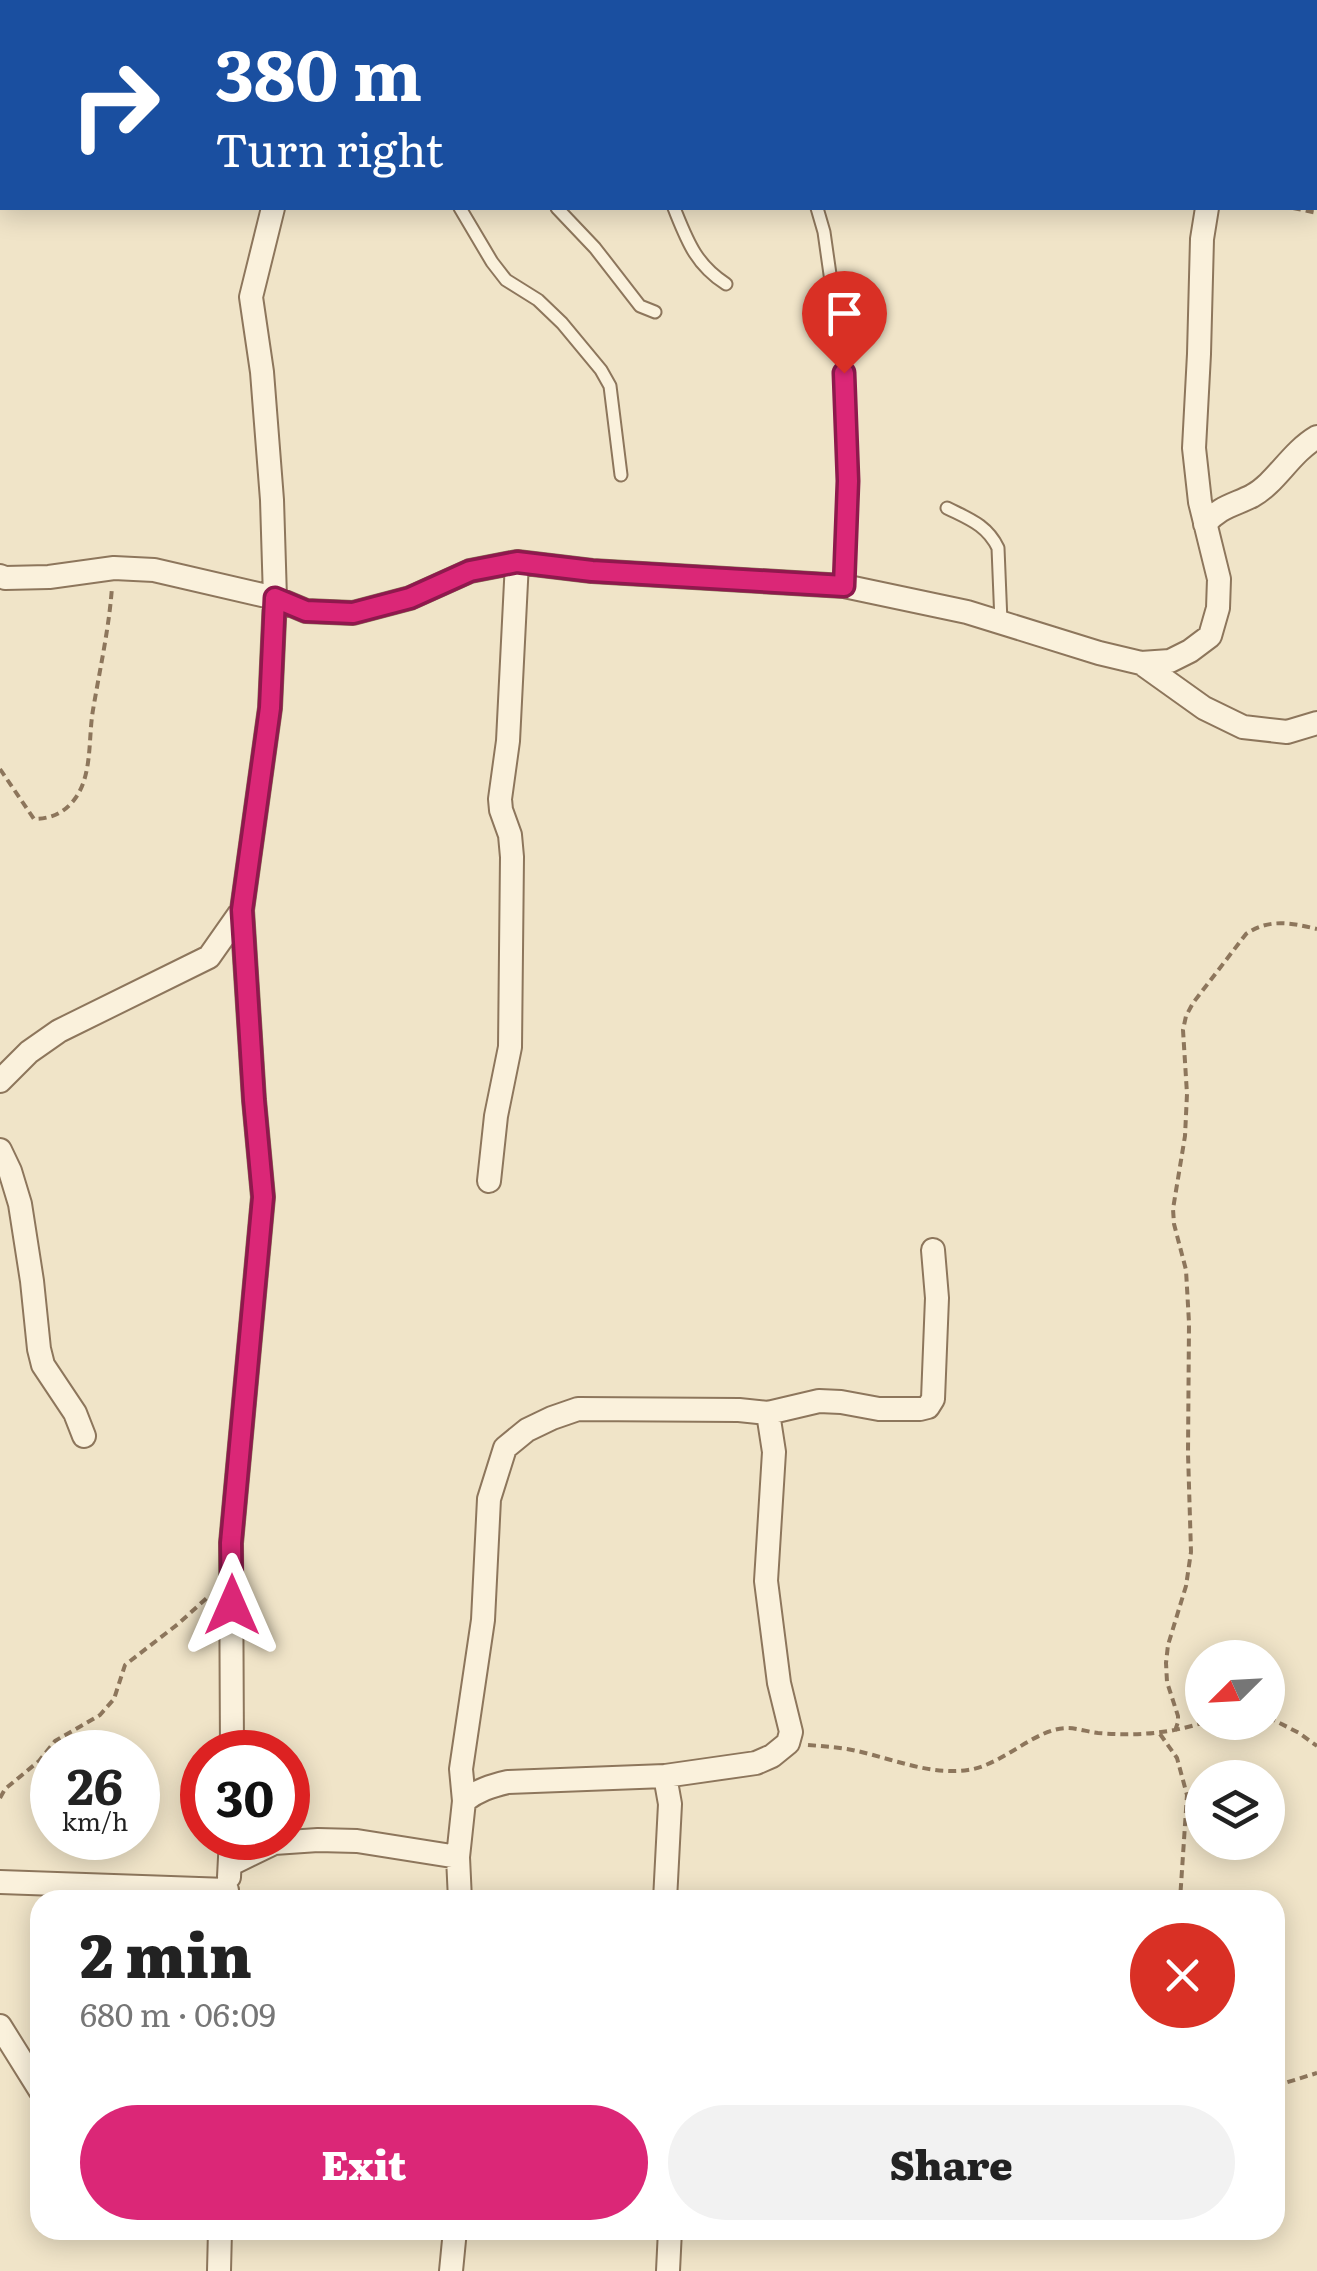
<!DOCTYPE html>
<html lang="en">
<head>
<meta charset="utf-8">
<style>
  :root { --surface:#fff; --page:#f2f2f2; --text:#222; --muted:#767676; --accent:#db2777 }
  body { margin:0; font-family:Literata,serif; background:var(--page); color:var(--text); height:100vh; display:flex; flex-direction:column; font-size:38px; white-space:nowrap }
  * { box-sizing:border-box; margin:0 }
  p { font-size:32px; color:var(--muted) }
  .icon { flex:none; width:55px; height:55px; fill:none; stroke:currentColor; stroke-width:2; stroke-linecap:round; stroke-linejoin:round }
  .map { position:relative; flex:1; overflow:hidden }
  .panel { position:absolute; left:30px; top:1890px; width:1255px; height:350px; display:flex; flex-direction:column; background:var(--surface); border-radius:30px; box-shadow:0 5px 25px #0003 }
  .panel>* { flex:none }
  .banner { position:absolute; left:0px; top:0px; width:1318px; height:210px; box-shadow:0 5px 25px #0003; background:#1a4fa0; color:#fff; overflow:hidden }
  .needle { width:65px; rotate:246deg }
  .tools { position:absolute; left:1185px; top:1640px; display:grid; gap:20px }
  .tools a { display:grid; place-items:center; width:100px; height:100px; border-radius:50%; background:var(--surface); box-shadow:0 5px 25px #0003; font-size:50px }
  .speed { position:absolute; left:30px; top:1730px; display:flex; gap:20px; font-size:50px; font-weight:700; text-align:center }
  .speed>* { display:grid; place-content:center; width:130px; height:130px; border-radius:50%; background:var(--surface); box-shadow:0 5px 25px #0003; line-height:1 }
  .speed small { font-size:25px; font-weight:400 }
  .speed .limit { border:15px solid #d22; background:#fff; color:#111 }
  .pin { position:absolute; display:grid; place-items:center; width:85px; height:85px; color:#fff; margin:-102px -42px; border-radius:50% 50% 50% 0; rotate:-45deg; box-shadow:0 0 10px #0007 }
  .pin .icon { rotate:45deg }
  .me { position:absolute; width:110px; margin:-55px; rotate:0deg; stroke-linejoin:round; filter:drop-shadow(0 0 8px #0008) }
  .turn { display:flex; align-items:center; gap:35px; height:210px; padding:0 50px; font-size:45px }
  .turn .icon { width:130px; height:130px; stroke-width:2.5 }
  .turn b { display:block; font-size:70px; line-height:85px }
  .round { display:grid; place-items:center; flex:none; width:105px; height:105px; border-radius:52px; background:var(--page) }
  .headline { display:flex; align-items:center; justify-content:space-between; height:170px; padding:0 50px }
  h1 { font-size:60px; font-weight:800; line-height:75px }
  .button { display:flex; gap:20px; margin-top:auto; padding:20px 50px }
  .button a { flex:1; height:115px; border-radius:60px; background:var(--accent); color:#fff; font-size:40px; font-weight:800; line-height:115px; text-align:center }
  .button a+a { background:var(--page); color:var(--text) }
  .map>svg:first-child { display:block }
  .lines { fill:none; stroke-linecap:round; stroke-linejoin:round }
  .lane-casing { stroke:#8d765c; stroke-width:15 }
  .street-casing { stroke:#8d765c; stroke-width:26 }
  .path { stroke:#8d765c; stroke-width:4; stroke-dasharray:8 5; stroke-linecap:butt }
  .lane { stroke:#faf1dc; stroke-width:11 }
  .street { stroke:#faf1dc; stroke-width:22 }
  .route-casing { stroke:#8e194d; stroke-width:25 }
  .route { stroke:#db2777; stroke-width:18 }
</style>
</head>
<body>
<div class="map">
<svg width="1317" height="2271" viewBox="0 0 1317 2271">
  <rect width="100%" height="100%" fill="#f0e4c8"/>
  <g class="lines">
    <g class="lane-casing">
      <path id="lane" d="M394,0l2,2
        M460,208l32,54 14,18 32,20 24,23 39,47 9,16 11,89
        M557,208l38,40 45,58 15,6
        M674,208c13,32 21,56 52,76
        M817,208l7,24 20,141 4,108 -4,105
        M947,508c22,11 40,17 51,40l3,74"/>
    </g>
    <g class="street-casing">
      <path id="street" d="M112,0l1,2
        M287,0v2
        M1226,0l1,2
        M258,2l3,-2
        M0,133l2,-1
        M1205,524c14,-17 29,-19 47,-28 24,-13 38,-43 65,-59
        M0,576l5,2 44,-1 65,-9 40,2 121,28 31,13 47,2 57,-15 60,-27 47,-9 75,9 252,15 123,26 132,41 42,10 63,45 39,19 44,5 30,-9
        M1141,663l29,-2 20,-10 20,-15 8,-28 1,-29 -19,-77 -6,-54 5,-94 3,-115 5,-31
        M0,1081l29,-29 30,-21 150,-74 33,-47
        M0,1150l10,21 10,33 12,77 7,68 4,16 32,48 9,23
        M489,1181l7,-65 14,-69 2,-190 -2,-22 -9,-25 -1,-11 8,-58 9,-179
        M232,1752l-1,-209 32,-346 -9,-97 -12,-190 28,-202 5,-110 -3,-98 -10,-128 -11,-75 22,-89
        M464,1801c14,-11 27,-15 44,-19l157,-6 91,-13 16,-7 16,-13 3,-11 -12,-49 -13,-102 8,-129 -6,-39
        M231,1864l43,-21 44,-3 39,1 101,16
        M229,1877l2,-39
        M0,1882l227,8
        M460,1900l-2,-43 6,-56 -3,-32 22,-149 6,-121 16,-51 22,-18 25,-12 26,-9 161,1 29,3 51,-12 22,1 38,7h41l8,-2 5,-8 4,-101 -4,-48
        M665,1900l5,-96 -5,-28
        M0,2026l40,64
        M219,2271l1,-41
        M451,2271l4,-41
        M668,2271l2,-41"/>
    </g>
    <path class="path" d="M1293,208l24,5
      M0,769l34,50c16,0 30,-6 40,-19 19,-24 14,-62 19,-90 7,-42 16,-81 19,-123
      M1268,1717l31,16 18,13
      M1175,1731l3,-9v-6l-11,-34 -1,-19 2,-18 18,-59 5,-34 -3,-99 1,-130 -3,-53 -12,-46 -1,-15 12,-73 2,-42 -4,-64 3,-14 7,-13 53,-69c23,-16 46,-11 71,-5
      M1160,1734l17,24 10,37 -7,105
      M808,1745c13,1 26,2 39,4 40,7 80,27 121,21 35,-5 68,-42 99,-42 10,0 21,4 31,5 37,3 71,1 107,-11
      M0,1798l5,-9 34,-28 16,-20 45,-26 14,-16 11,-34 53,-41 32,-29
      M1275,2086l42,-13"/>
    <use href="#lane" class="lane"/>
    <use href="#street" class="street"/>
  </g>
  <g class="lines">
    <g class="route-casing">
      <path id="route" d="M232,1605l-1,-62 32,-346 -9,-97 -12,-190 28,-202 5,-110 31,13 47,2 57,-15 60,-27 47,-9 75,9 252,15 4,-105 -4,-108"/>
    </g>
    <use href="#route" class="route"/>
  </g>
</svg>
<div class="tools">
<a><svg class="needle" viewBox="-14 -14 28 28"><path d="M0-13l5 13h-10z" fill="#e53935"/><path d="M0 13l5-13h-10z" fill="#767676"/></svg></a>
<a><svg class="icon" aria-label="layers" viewBox="0 0 24 24"><path d="M12 4l9 5-9 5-9-5zM3 14l9 5 9-5"/></svg></a>
</div>
<div class="speed"><div>26<small>km/h</small></div><div class="limit">30</div></div>
<div class="pin" style="left:844px;top:373px;background:#d93025"><svg class="icon" aria-label="arrive" viewBox="0 0 24 24"><path d="M6 21V4h12l-3 4 3 4H6"/></svg></div>
<svg class="me" style="left:232px;top:1605px" viewBox="-20 -20 40 40"><path d="M0-17L14 15 0 8-14 15z" fill="#db2777" stroke="#fff" stroke-width="4"/></svg>
<div class="banner">
<div class="turn"><svg class="icon" aria-label="right" viewBox="0 0 24 24"><path d="M7 20v-9h11M14 6l5 5-5 5"/></svg><div><b>380 m</b>Turn right</div></div>
</div>
<section class="panel">
<div class="headline"><div><h1>2 min</h1><p>680 m · 06:09</p></div><a class="round" style="background:#d93025;color:#fff"><svg class="icon" aria-label="close" viewBox="0 0 24 24"><path d="M6 6l12 12M18 6L6 18"/></svg></a></div>
<div class="button"><a>Exit</a><a>Share</a></div>
</section>
</div>
</body>
</html>
